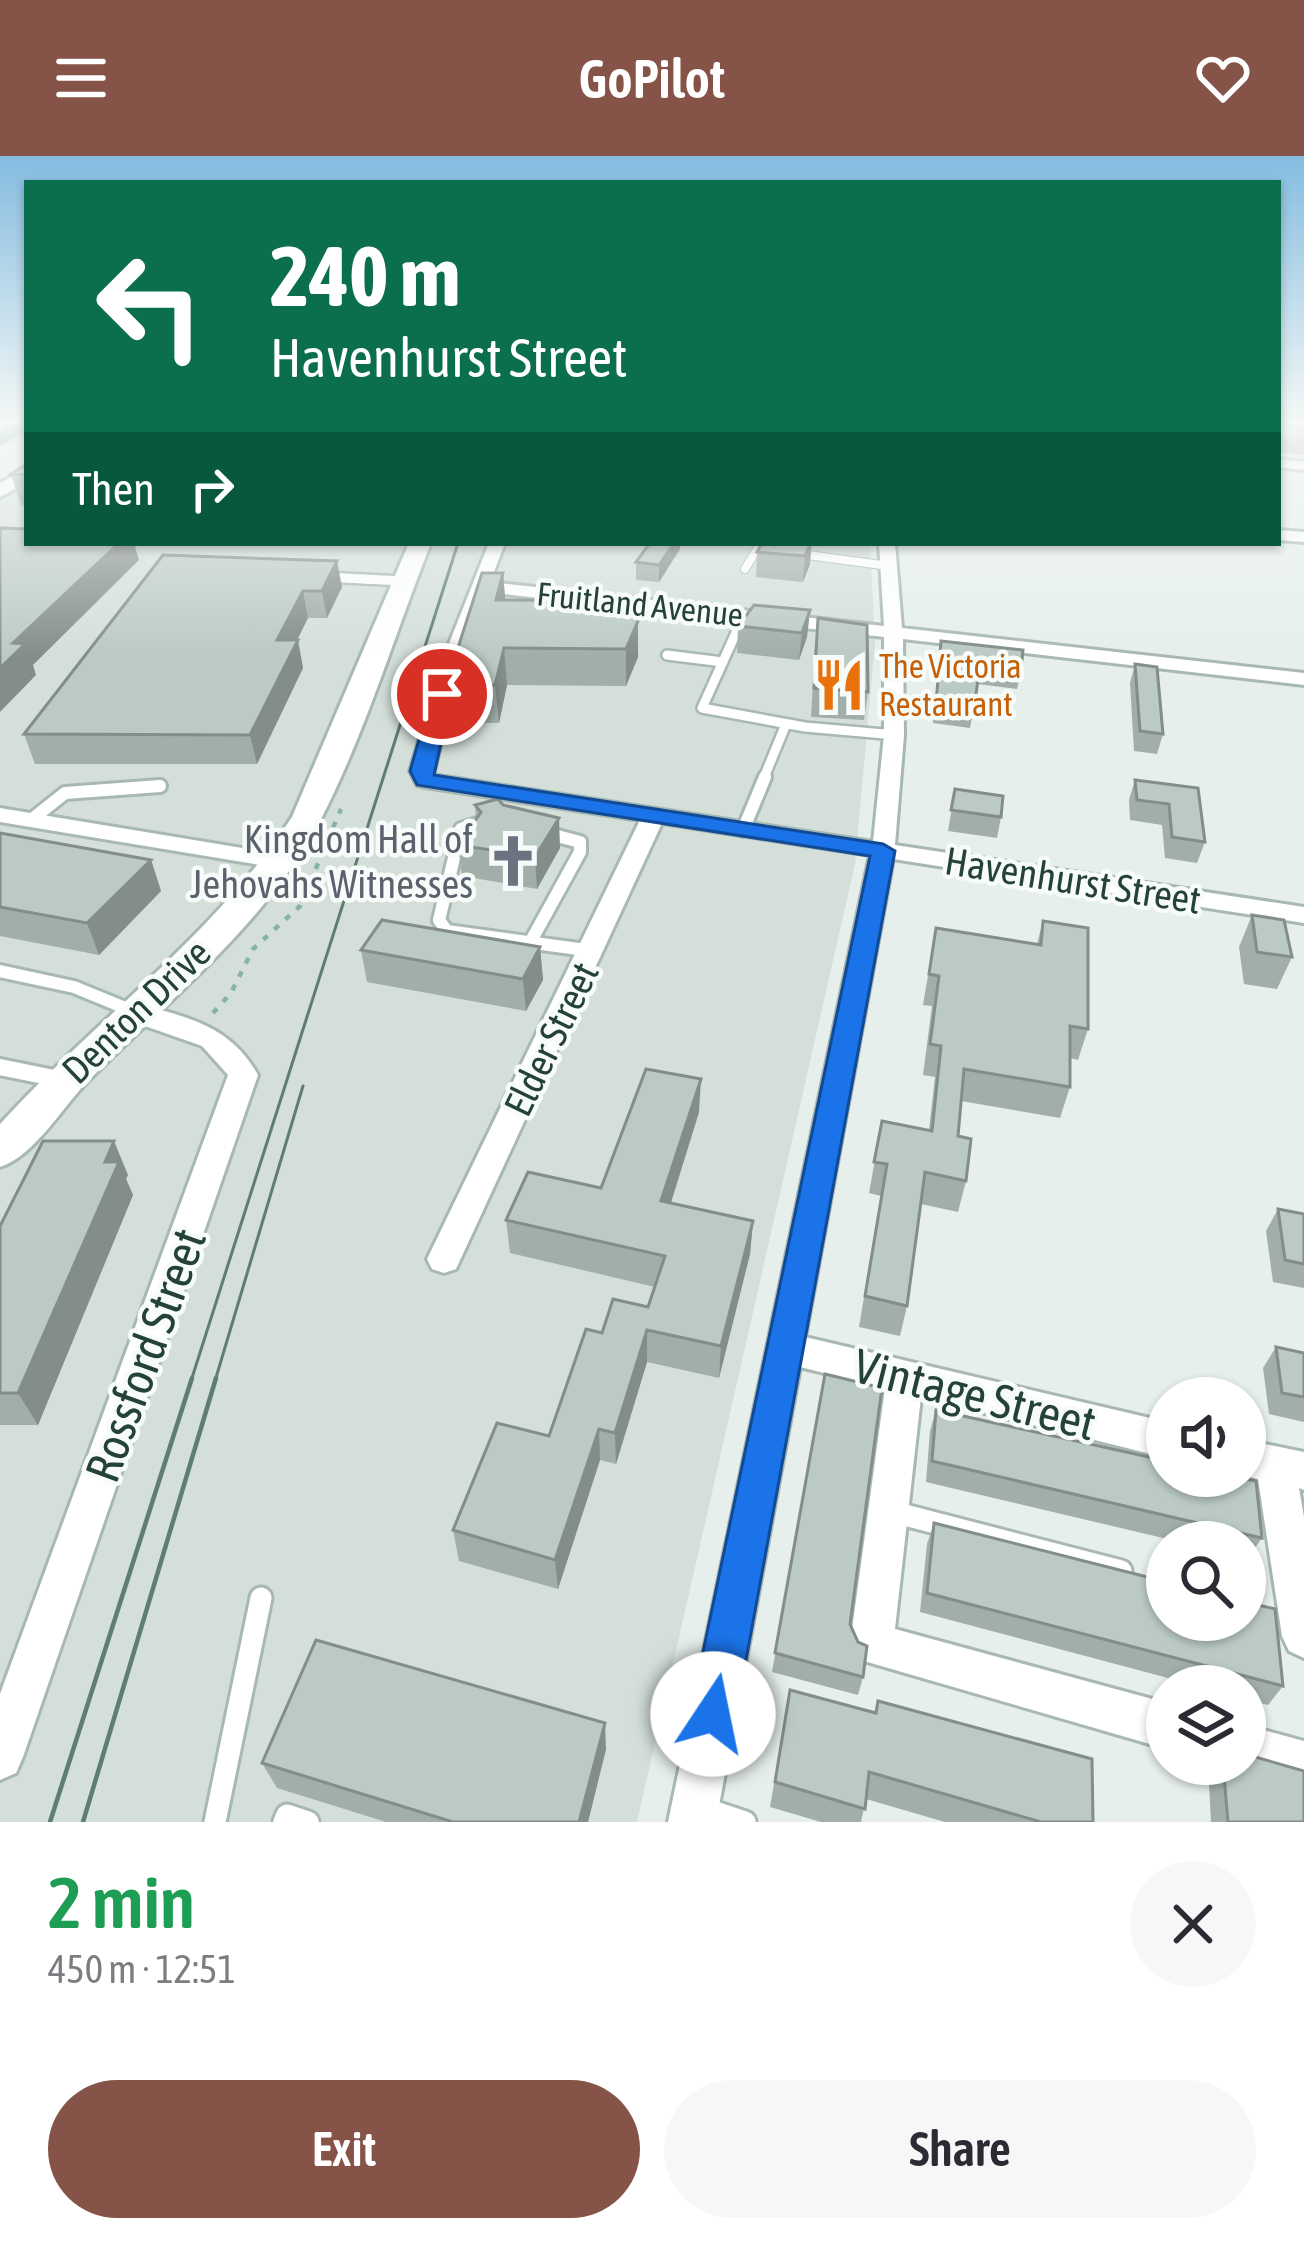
<!DOCTYPE html>
<html lang="en">
<head>
<meta charset="utf-8">
<style>
  :root { --surface:#fff; --page:#f7f7f7; --text:#2b2b33; --muted:#7c7c81; --accent:#855347 }
  body { margin:0; font-family:"Asap Condensed",sans-serif; background:var(--page); color:var(--text); height:100vh; display:flex; flex-direction:column; font-size:45px; white-space:nowrap }
  * { box-sizing:border-box; margin:0 }
  p { font-size:39px; color:var(--muted) }
  .icon { flex:none; width:66px; height:66px; fill:none; stroke:currentColor; stroke-width:2; stroke-linecap:round; stroke-linejoin:round }
  .map { position:relative; height:1666px; overflow:hidden }
  .panel { display:flex; flex-direction:column; background:var(--surface); flex:1 }
  .panel>* { flex:none }
  .banner { position:absolute; left:24px; top:24px; width:1257px; height:366px; border-radius:0px; box-shadow:0 3px 9px #0004; background:#0b6e4f; color:#fff; overflow:hidden }
  .buttons { position:absolute; left:1146px; top:1221px; display:grid; gap:24px }
  .buttons a { display:grid; place-items:center; width:120px; height:120px; border-radius:50%; background:var(--surface); box-shadow:0 3px 9px #0004; font-size:60px }
  .pin { position:absolute; display:grid; place-items:center; width:102px; height:102px; color:#fff; margin:-51px; border:6px solid #fff; border-radius:50%; box-shadow:0 3px 12px #0007 }
  .me { position:absolute; width:132px; margin:-66px; rotate:11deg; stroke-linejoin:round; filter:drop-shadow(0 0 9px #0008) }
  .turn { display:flex; align-items:center; gap:42px; height:252px; padding:0 48px; font-size:54px }
  .turn .icon { width:156px; height:156px; stroke-width:2.5 }
  .turn b { display:block; font-size:84px; line-height:102px }
  .then { display:flex; align-items:center; height:114px; padding:0 48px; background:#0003; gap:24px; font-size:45px }
  .round { display:grid; place-items:center; flex:none; width:126px; height:126px; border-radius:63px; background:var(--page) }
  .headline { display:flex; align-items:center; justify-content:space-between; height:204px; padding:0 48px }
  h1 { font-size:72px; font-weight:600; line-height:90px; color:#1e9e55 }
  .button { display:flex; gap:24px; margin-top:auto; padding:24px 48px }
  .button a { flex:1; height:138px; border-radius:72px; background:var(--accent); color:#fff; font-size:48px; font-weight:600; line-height:138px; text-align:center }
  .button a+a { background:var(--page); color:var(--text) }
  header { display:flex; justify-content:space-between; align-items:center; height:156px; padding:0 48px; background:var(--accent); color:#fff; font-size:54px; font-weight:600 }
  .map>svg:first-child { display:block }
  .built { fill:#d4dfda }
  .lines { fill:none; stroke-linecap:round; stroke-linejoin:round }
  .service-far4-casing { stroke:#a8b8b2; stroke-width:10 }
  .service-far3-casing { stroke:#a8b8b2; stroke-width:14 }
  .service-far2-casing { stroke:#a8b8b2; stroke-width:18 }
  .service-far1-casing { stroke:#a8b8b2; stroke-width:22 }
  .service-casing { stroke:#a8b8b2; stroke-width:27 }
  .minor-casing { stroke:#a8b8b2; stroke-width:6 }
  .tertiary-casing { stroke:#a8b8b2; stroke-width:6 }
  .secondary-casing { stroke:#a4bbb3; stroke-width:6 }
  .motorway-casing { stroke:#c2cac8; stroke-width:6 }
  .path { stroke:#86b3a5; stroke-width:4.5; stroke-dasharray:6 9; stroke-linecap:butt }
  .service-far4 { stroke:#fff; stroke-width:8 }
  .service-far3 { stroke:#fff; stroke-width:9 }
  .service-far2 { stroke:#fff; stroke-width:12 }
  .service-far1 { stroke:#fff; stroke-width:16 }
  .service { stroke:#fff; stroke-width:21 }
  .minor { fill:#fff; fill-rule:evenodd }
  .tertiary { fill:#fff; fill-rule:evenodd }
  .secondary { fill:#fff; fill-rule:evenodd }
  .motorway { fill:#2f6f62; fill-rule:evenodd }
  .tram-far1 { stroke:#5f7d75; stroke-width:3 }
  .tram { stroke:#5f7d75; stroke-width:4.5 }
  .wall { fill:#a1aea9 }
  .shaded-wall { fill:#838d89 }
  .building { fill:#bbcac4; stroke:#838d89; stroke-width:3 }
  .route { fill:#1a73e8; stroke:#114b97; stroke-width:3 }
  .labels { text-anchor:middle; dominant-baseline:central; stroke-width:9; stroke-linejoin:round; paint-order:stroke }
  .far-street-label { font-size:33px; fill:#24423a; stroke:#f7fbf9 }
  .far-food-label { font-size:33px; fill:#c56008; stroke:#f7fbf9; text-anchor:start }
  .worship-label { font-size:39px; fill:#5b616d; stroke:#f7fbf9; text-anchor:end }
  .street-label { font-size:39px; fill:#24423a; stroke:#f7fbf9 }
  .near-street-label { font-size:48px; fill:#24423a; stroke:#f7fbf9 }
</style>
</head>
<body>
<header><svg class="icon" aria-label="menu" viewBox="0 0 24 24"><path d="M4 6h16M4 12h16M4 18h16"/></svg>GoPilot<svg class="icon" aria-label="heart" viewBox="0 0 24 24"><path d="M12 20l-8-8c-3-5 5-10 8-4 3-6 11-1 8 4z"/></svg></header>
<div class="map">
<svg width="1304" height="1666" viewBox="0 0 1304 1666">
  <rect width="100%" height="100%" fill="#e6efeb"/>
  <path class="built" d="M27,325v62h843l5,99 -20,222 -218,958h-637v-1324z"/>
  <g class="lines">
    <g class="service-far4-casing">
      <path id="service-far4" d="M793,397l96,13
        M745,413l12,-20 14,2
        M325,421l49,3"/>
    </g>
    <g class="service-far3-casing">
      <path id="service-far3" d="M325,421l78,4
        M744,459l-42,93 103,19 91,8
        M667,499l56,7
        M763,624l23,-56"/>
    </g>
    <g class="service-far2-casing">
      <path id="service-far2" d="M31,664l34,-27 95,-7
        M487,665l-26,8 -22,91 8,11 146,20
        M743,674l22,-53
        M531,785l49,-89v-10l-34,-9
        M0,815l74,16 61,25"/>
    </g>
    <g class="service-far1-casing">
      <path id="service-far1" d="M0,911l59,12"/>
    </g>
    <g class="service-casing">
      <path id="service" d="M893,1356l228,59
        M700,1651l45,15
        M215,1666l46,-224
        M284,1666l3,-7 21,7"/>
    </g>
    <g class="minor-casing">
      <path id="minor" d="M1278,303l26,3v8l-26,-3z
        M1278,374l26,2v10l-26,-2z
        M489,387h16l-15,39 394,44 -5,-83h16l7,85 402,45v12l-401,-46 1,96 -9,110 409,62v16l-411,-64 -88,478 362,85v36l-246,-61 -26,232 272,74v46l-310,-90 -7,-15 35,-256 -85,-21 -84,455h-48l202,-967 -208,-32 -206,446 -12,4 -12,-4 -5,-10 213,-439 -215,-33 -8,-2 -7,-14 34,-115zM486,436l398,45v98l-11,107 -440,-67 29,-119z
        M0,652l279,46 12,7 -12,7 -279,-46z
        M135,847c52,14 95,22 123,72l-235,682 -7,16 -16,7v-86l228,-619 -26,-29 -77,-27 -4,-7 4,-7z
        M1245,1284l59,12v38l-5,-2 5,29v141l-15,-7 -7,-15 -24,-157 -14,-3z
        M1245,1569l59,16v46l-75,-23h16z"/>
    </g>
    <g class="tertiary-casing">
      <path id="tertiary" d="M409,387h22c-36,90 -65,188 -109,274 -52,103 -151,181 -231,261 -27,26 -56,78 -91,89v-43c96,-105 214,-188 292,-307z"/>
    </g>
    <g class="secondary-casing">
      <path id="secondary" d="M27,313v14l-27,14v-14z"/>
    </g>
    <g class="motorway-casing">
      <path id="motorway" d="M14,268h13v7l-27,14v-12z"/>
    </g>
    <path class="path" d="M213,857l18,-20 22,-44 47,-43 41,-97"/>
    <use href="#service-far4" class="service-far4"/>
    <use href="#service-far3" class="service-far3"/>
    <use href="#service-far2" class="service-far2"/>
    <use href="#service-far1" class="service-far1"/>
    <use href="#service" class="service"/>
    <use href="#minor" class="minor"/>
    <use href="#tertiary" class="tertiary"/>
    <use href="#secondary" class="secondary"/>
    <use href="#motorway" class="motorway"/>
    <path class="tram-far1" d="M191,1225l267,-838
      M215,1225l88,-295"/>
    <path class="tram" d="M50,1666l142,-444
      M83,1666l133,-444"/>
  </g>
  <path class="wall" d="M1278,268h26v31l-26,-3z
    M27,308v41h-6l-10,-31z
    M762,387h50l-2,21 -7,18 -47,-5 1,-25z
    M680,393l-21,33 -23,-2v-18z
    M163,399l179,32 -15,31h-19l-11,22 6,28 -46,96h-222l-11,-30z
    M503,417l2,27 133,21v36l-12,29 -119,-1 -8,38h-48l-5,-38z
    M810,454l-3,27 -8,23 -62,-7 1,-27z
    M941,485l80,29 -4,19 -39,-5 -8,44 -37,-5z
    M815,489l53,47 -4,28 -53,-3z
    M1135,508l28,70 -6,20 -23,-3 -4,-68z
    M1135,624l63,8 7,54 -8,21 -32,-5 -3,-33 -32,-5 -1,-20z
    M955,633l46,28 -4,21 -49,-7z
    M475,649h28l57,43 -23,41 -75,-13 -4,-31 18,-26z
    M0,677l151,27 10,31 -62,64 -99,-19z
    M1252,759l40,42 -15,32 -33,-5 -5,-37z
    M1043,765l45,108 -10,31 -8,-2v29l-10,31 -99,-17 -3,35 8,45 -8,31 -37,-8 -14,102 -7,30 -41,-9 22,-131 -12,-3 13,-72 47,9 6,-53 -12,-2 9,-69 -9,-1 13,-77 101,16z
    M540,791l3,33 -17,31 -159,-29 -6,-32z
    M699,956l-28,91 82,18 -3,33 -31,124 -72,-16 -31,102 -16,-4 -42,129 -99,-28 -6,-31 96,-94 53,-103 46,-26 7,-20 -145,-34 -4,-33 95,-32z
    M128,1019l-2,4 7,16 -95,230h-38v-199z
    M1278,1053l26,5v74l-31,-6 -7,-51z
    M1276,1191l28,6v69l-35,-8 -6,-46z
    M825,1218l25,250 13,53 -5,18 -86,-23z
    M936,1254l326,128 -14,20 -3,-1v-15h-65l-254,-60 4,-51z
    M934,1367l349,163 -15,19 -23,-6v-13h-47l-278,-74 7,-68z
    M790,1534l84,23 4,-12 215,121h-148l-79,-23 -5,23h-40l-51,-15z
    M606,1593l-18,73h-202l-109,-34 -15,-25z
    M1208,1608h37l59,58h-93z"/>
  <path class="shaded-wall" d="M119,387h15l5,17 -106,105 3,10 -36,37v-44l13,-25z
    M674,387h7l-1,6 -21,33v-17z
    M811,387l-1,21 -7,18 2,-26z
    M337,405l5,26 -15,31 -5,-27z
    M503,417l3,35 -10,-8z
    M303,435l5,27 -25,50 -6,-28z
    M810,454l-3,27 -8,23 3,-27z
    M638,465v36l-12,29v-37z
    M298,484l5,28 -46,96 -7,-29z
    M504,492l3,37 -8,38 -4,-38z
    M559,662l1,30 -23,41 -2,-32z
    M151,704l10,31 -62,64 -12,-32z
    M540,791l3,33 -17,31 -3,-32z
    M701,923l-2,33 -38,122v-33z
    M114,985l14,34 -2,4 7,16 -95,230 -20,-32z
    M753,1065l-3,33 -31,124 2,-32z
    M647,1174v32l-31,102 -1,-31z
    M599,1273l1,31 -42,129 -3,-29z
    M605,1567l1,26 -18,73h-9z"/>
  <path class="building" d="M1278,270l26,5v9l-26,-4z
    M27,308v11l-16,-1z
    M0,372l27,1v14h92l-106,100 12,1 -25,24z
    M650,387h24l-15,22 -23,-3z
    M762,387h49l-6,13 -48,-4z
    M163,399l174,6 -15,30h-19l-26,49h21l-48,95 -226,-1z
    M482,417h21l-7,27 132,1 10,20 -12,28 -122,-1 -9,37h-49z
    M754,449l56,5 -8,23 -64,-7z
    M818,462l49,7 1,67 -54,-4z
    M941,485l82,9 -2,20 -41,-5 -6,44 -38,-5z
    M1135,508l22,3 6,67 -23,-3z
    M1135,624l63,8 7,54 -33,-5 -3,-33 -32,-4z
    M955,633l48,7 -2,21 -50,-7z
    M498,643l5,6 56,13 -24,39 -77,-12 23,-33 -6,-7z
    M0,677l151,27 -64,63 -87,-16z
    M1252,759l32,5 8,37 -35,-5z
    M382,764l158,27 -17,32 -162,-29z
    M1043,765l45,7v101l-18,-3v61l-106,-18 -6,67 13,3 -5,42 -41,-9 -18,134 -42,-10 22,-132 -13,-2 8,-41 50,10 9,-85 -11,-2 9,-68 -10,-2 7,-46 105,17z
    M646,913l55,10 -40,122 92,20 -32,125 -74,-16 -32,103 -16,-4 -44,131 -102,-30 44,-107 52,13 37,-107 16,4 11,-34 35,8 17,-51 -159,-36 22,-48 73,16z
    M43,985h71l-9,21h14l-101,231h-18v-167z
    M1278,1053l26,5v50l-19,-4z
    M1276,1191l28,6v44l-22,-4z
    M825,1218l57,14 -32,236 8,18 9,4 -4,31 -88,-24z
    M936,1254l231,51v15h65l24,5 6,57 -330,-77z
    M934,1367l233,59v38h78v-18l30,7 8,77 -356,-93z
    M316,1484l289,83 -26,99h-126l-191,-59z
    M790,1534l86,23 2,-12 214,58 1,63h-52l-172,-50 -4,37 -90,-27z
    M1245,1598l59,17v51h-76l-5,-58h22z"/>
  <linearGradient id="sky" x2="0" y2="1"><stop stop-color="#84bce0"/><stop offset="0.53" stop-color="#f4f8f6"/><stop offset="1" stop-color="#f4f8f6" stop-opacity="0"/></linearGradient>
  <rect width="1304" height="501" fill="url(#sky)"/>
  <path class="route" d="M442,533l10,5 -18,81 449,69 12,7 -159,863 -7,16 -16,6 -16,-6 -7,-16 180,-858 -453,-71 -7,-14 22,-77z"/>
  <defs>
    <g id="restaurant-bare" transform="scale(4.14)"><path d="M-5-6h1v4h1v-4h1v4h1v-4h1v5L-1.5 .5V6h-2V.5L-5-1ZM5-6V6H3V1.5H1.5Q1.5-4 5-6Z" fill="#e8710a" stroke="#f7fbf9" stroke-width="2.5" paint-order="stroke"/></g>
    <g id="church-bare" transform="scale(4.14)"><path d="M-1.2-6h2.4v3.5h3.3v2.4h-3.3V6h-2.4V-.1h-3.3v-2.4h3.3Z" fill="#6b7280" stroke="#f7fbf9" stroke-width="2.5" paint-order="stroke"/></g>
  </defs>
  <g fill-rule="evenodd">
    <use href="#restaurant-bare" x="839" y="529"/>
    <use href="#church-bare" x="513" y="705"/>
  </g>
  <g class="labels">
    <g class="far-street-label">
      <text transform="translate(640 448) rotate(6)">Fruitland Avenue</text>
    </g>
    <g class="far-food-label">
      <text x="879" y="510">The Victoria<tspan x="879" dy="38">Restaurant</tspan></text>
    </g>
    <g class="worship-label">
      <text x="473" y="683">Kingdom Hall of<tspan x="473" dy="45">Jehovahs Witnesses</tspan></text>
    </g>
    <g class="street-label">
      <text transform="translate(1073 724) rotate(9)">Havenhurst Street</text>
      <text transform="translate(136 855) rotate(-44)">Denton Drive</text>
      <text transform="translate(551 883) rotate(-64)">Elder Street</text>
    </g>
    <g class="near-street-label">
      <text transform="translate(145 1199) rotate(-70)">Rossford Street</text>
      <text transform="translate(975 1238) rotate(14)">Vintage Street</text>
    </g>
  </g>
</svg>
<div class="buttons">
<a><svg class="icon" aria-label="sound" viewBox="0 0 24 24"><path d="M4 9h4l5-4v14l-5-4H4zM17 9q2 3 0 6"/></svg></a>
<a><svg class="icon" aria-label="search" viewBox="0 0 24 24"><circle cx="10" cy="10" r="6"/><path d="M15 15l6 6"/></svg></a>
<a><svg class="icon" aria-label="layers" viewBox="0 0 24 24"><path d="M12 4l9 5-9 5-9-5zM3 14l9 5 9-5"/></svg></a>
</div>
<div class="pin" style="left:442px;top:538px;background:#d93025"><svg class="icon" aria-label="arrive" viewBox="0 0 24 24"><path d="M6 21V4h12l-3 4 3 4H6"/></svg></div>
<svg class="me" style="left:713px;top:1558px" viewBox="-20 -20 40 40"><circle r="19" fill="#fff"/><path d="M0-13L10 11 0 6-10 11z" fill="#1a73e8"/></svg>
<div class="banner">
<div class="turn"><svg class="icon" aria-label="left" viewBox="0 0 24 24"><path d="M17 20v-9H6M10 6l-5 5 5 5"/></svg><div><b>240 m</b>Havenhurst Street</div></div>
<div class="then">Then<svg class="icon" aria-label="right" viewBox="0 0 24 24"><path d="M7 20v-9h11M14 6l5 5-5 5"/></svg></div>
</div>
</div>
<section class="panel">
<div class="headline"><div><h1>2 min</h1><p>450 m · 12:51</p></div><a class="round"><svg class="icon" aria-label="close" viewBox="0 0 24 24"><path d="M6 6l12 12M18 6L6 18"/></svg></a></div>
<div class="button"><a>Exit</a><a>Share</a></div>
</section>
</body>
</html>
